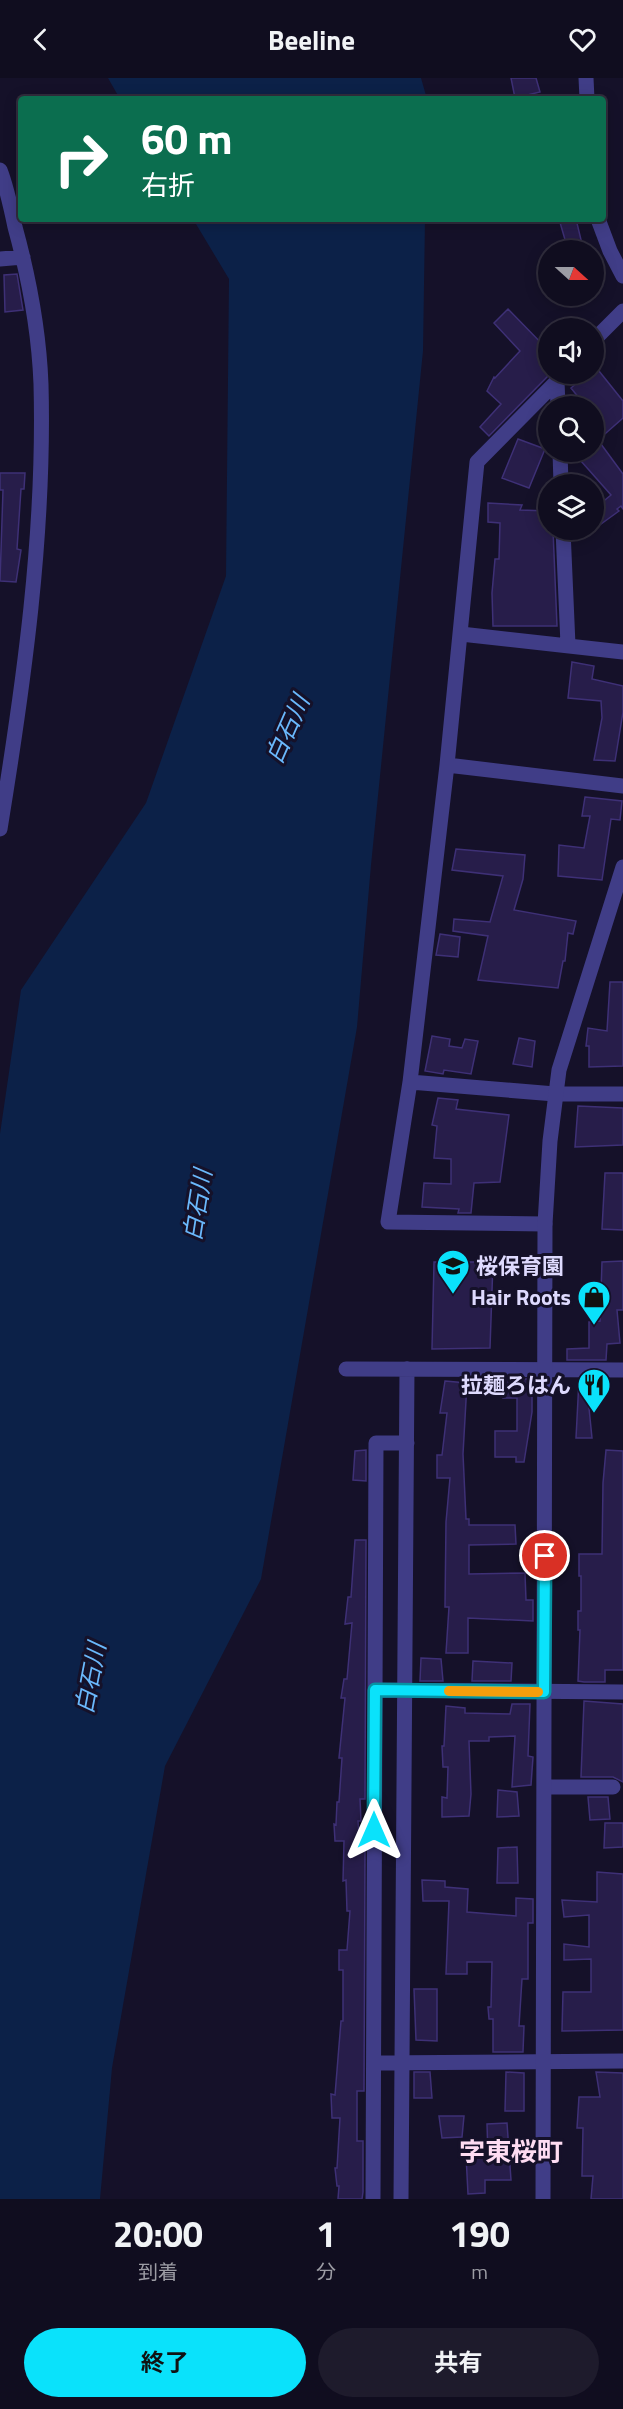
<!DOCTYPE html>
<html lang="ja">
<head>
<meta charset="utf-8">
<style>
  :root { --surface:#100d1f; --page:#1e1b2c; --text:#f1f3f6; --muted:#9c9ca4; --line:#302d3d; --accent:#0ae2fb }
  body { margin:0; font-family:"Titillium Web","Noto Sans JP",sans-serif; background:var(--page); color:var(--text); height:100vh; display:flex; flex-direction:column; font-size:22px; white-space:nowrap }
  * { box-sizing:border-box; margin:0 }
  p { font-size:20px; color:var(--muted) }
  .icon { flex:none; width:33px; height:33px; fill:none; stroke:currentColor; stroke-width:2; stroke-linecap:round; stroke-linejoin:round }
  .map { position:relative; height:2121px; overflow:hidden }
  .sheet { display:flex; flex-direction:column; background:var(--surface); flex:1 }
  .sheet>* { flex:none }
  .hud { position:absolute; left:18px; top:18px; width:588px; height:126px; border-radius:6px; box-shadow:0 3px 15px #0003,0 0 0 2px var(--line); background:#0b6e4f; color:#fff; overflow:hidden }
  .needle { width:39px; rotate:111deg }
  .fabs { position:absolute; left:538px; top:162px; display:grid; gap:12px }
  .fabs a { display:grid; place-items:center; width:66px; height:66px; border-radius:50%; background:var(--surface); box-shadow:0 3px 15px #0003,0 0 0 2px var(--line); font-size:30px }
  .pin { position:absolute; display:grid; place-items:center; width:51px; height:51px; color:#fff; margin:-26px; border:3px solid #fff; border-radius:50%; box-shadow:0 2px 6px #0007 }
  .me { position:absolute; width:66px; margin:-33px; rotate:0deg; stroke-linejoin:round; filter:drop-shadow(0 0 4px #0008) }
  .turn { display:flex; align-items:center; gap:21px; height:126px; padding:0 24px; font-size:27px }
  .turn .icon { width:78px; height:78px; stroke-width:2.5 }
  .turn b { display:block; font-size:42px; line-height:51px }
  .eta { display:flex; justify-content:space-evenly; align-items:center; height:102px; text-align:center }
  .eta b { font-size:36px; font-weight:700; line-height:42px }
  .primary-button { display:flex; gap:12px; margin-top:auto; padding:12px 24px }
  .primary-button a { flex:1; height:69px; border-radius:36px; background:var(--accent); color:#111; font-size:24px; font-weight:700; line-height:69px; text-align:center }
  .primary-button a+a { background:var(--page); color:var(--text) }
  header { display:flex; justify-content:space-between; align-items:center; height:78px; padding:0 24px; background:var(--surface); font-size:27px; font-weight:700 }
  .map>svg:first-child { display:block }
  .water { fill:#0c2148 }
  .building { fill:#271d4a; stroke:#3e3076; stroke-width:1.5 }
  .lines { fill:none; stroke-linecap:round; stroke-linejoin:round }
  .minor { stroke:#403d87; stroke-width:15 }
  .tertiary { stroke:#403d87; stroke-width:15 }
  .route-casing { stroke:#0693a3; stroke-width:15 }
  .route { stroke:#0ae2fb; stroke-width:10 }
  .slow { stroke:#f59e0b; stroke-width:10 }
  .labels { text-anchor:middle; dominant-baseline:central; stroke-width:6; stroke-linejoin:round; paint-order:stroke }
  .poi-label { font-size:22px; font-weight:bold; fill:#dedafe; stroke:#151129; text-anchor:end }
  .water-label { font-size:24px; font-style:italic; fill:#6ab8fc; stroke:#151129 }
  .quarter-label { font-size:26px; font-weight:bold; fill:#fedcf2; stroke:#151129 }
</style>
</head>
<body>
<header><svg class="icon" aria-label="back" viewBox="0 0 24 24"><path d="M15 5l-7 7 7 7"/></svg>Beeline<svg class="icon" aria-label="heart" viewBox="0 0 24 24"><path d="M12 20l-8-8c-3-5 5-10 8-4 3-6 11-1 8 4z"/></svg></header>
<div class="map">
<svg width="623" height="2121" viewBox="0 0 623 2121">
  <rect width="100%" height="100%" fill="#151129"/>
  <path class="water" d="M108,0h313l6,21h-307z
    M193,141h232l-2,132 -52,514 -14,162 -96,552 -96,187 -53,302 -12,131h-100v-1065l21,-144 125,-187 80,-227 3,-297z"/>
  <path class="building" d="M511,0h25l4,14 -25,6z
    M559,141h17l7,29 -15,2z
    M17,196l6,36 -18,2 -1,-37z
    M508,231l41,42v24l-60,61 -9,-9 21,-23 -14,-13 7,-14 1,1 25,-27 -26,-28z
    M595,288l28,35v17l-25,22 25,34v35l-2,-3 -4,3 2,2 -25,18v-20l17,-14 -38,-43h21v-46h-22l7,-8 -8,-10 16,-14h7z
    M518,361l27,10 -16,39 -27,-10z
    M0,395h25l-1,16h-3l-4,60 4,1 -5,32 -16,-1 3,-91h-3z
    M488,425l34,2 -2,5 29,1v19h4l4,96h-64l-1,-33 3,-34h4l1,-36 -12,-1z
    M572,584l22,4 -2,13 31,7v26l-8,49 -21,-1 8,-42 -1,-17 -33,-3z
    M585,719l37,4 -2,19 -9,-1 -9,61 -44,-4 1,-31 25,3 6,-32h-8z
    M456,771l69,6 -2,24 -9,31 62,11 -3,13 -5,-1 -3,28h-2l-5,27 -80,-8 10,-44 -35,-5 1,-12 36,3 13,-46 -51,-6z
    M440,856l20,3 -2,20 -22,-2z
    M610,904h13v84l-34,1v-21h-3l2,-18 19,3z
    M432,958l18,3 -1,7 13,2 3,-9 13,2 -7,33 -27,-4 -1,4 -18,-3z
    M519,960l16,3 -3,26 -19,-3z
    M438,1020l20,2 -2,9 53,6 -9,67 -26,1 -3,30h-13l1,-4 -37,-2 2,-24 27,1v-25l-17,-1 3,-32 -5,-1z
    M578,1028l45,2v37l-48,2z
    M605,1095h18v57l-21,-1z
    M623,1183v49h-6l3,33 -13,1 -1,16h-39v-11l22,-1v-26l11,-1 2,-59z
    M434,1184h59l-3,86 -58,1z
    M503,1301h29v33l-8,50h-8v-5h-21v-26h22v-33h-14z
    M579,1302h16l1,27 -7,1 3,30h-16z
    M445,1303l22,2 -4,71 3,65h3v6h46l1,19 -47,1v29l56,-1 1,27h7v21l-65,-3v35h-22l3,-46h-4l1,-85 4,-44h-13v-23h5l5,-42h-7z
    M366,1372v31l-13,-1 2,-29z
    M606,1372l17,1v219h-18v12h-21l-6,-1 2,-51h-2v-19h3v-35h-2v-22h23l1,-71z
    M355,1462h11l-1,259h-5l1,22h-3l2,29h5l-1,241h-7v50h6v51l-1,7h-24l1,-13h-2l-2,-18h2l3,-50h-8l-1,-24 4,1 6,-74h2v-51h-4v-20h8l3,-39h-3l-1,-31 -3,1 1,-40h-9l-1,-17 2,1 1,-23h2l3,-44h-3l6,-60h-4l3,-19h3l5,-56 -7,1 3,-27h3z
    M421,1580l20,1 2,22h-23z
    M473,1583l39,2 -1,18h-39z
    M584,1623l39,3v78l-10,-5h-32z
    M512,1626h18l-2,52 5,1 -2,28 -19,2 3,-51 -26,1v4h-20l2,53 -2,22 -27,1v-20l5,1 1,-31h-5l-1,-21h2l2,-40 19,2v5l45,1z
    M498,1712l19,2 2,24 -22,1z
    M588,1719h20l2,22 -20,1z
    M605,1745h18v24l-19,1z
    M517,1769l1,36h-21l1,-35z
    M597,1794l26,2v156l-61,1 1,-39h28v-33l-27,1v-16l25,3v-32l-25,2 -2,-17 35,2z
    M422,1802l23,1v6l23,2 -1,23 49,4v-18l17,1v24h-5v56h-6l-3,47h5l-1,26h-30v-33h-4l-1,-12h3l1,-45h-25v12h-21l3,-73h-26z
    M414,1911h23v52l-21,-1z
    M414,1994h16l2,26h-18z
    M506,1994l18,1v38h-19z
    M596,1994l27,1v126h-32l2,-23h-11l1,-48h-6l2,-31h21z
    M439,2038h25l-2,21 -20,1z
    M507,2045l4,57h-26v13l-17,1 -2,-39h22l-1,-31z"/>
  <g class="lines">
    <path class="minor" d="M0,92c7,18 11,38 15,57 14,51 24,105 26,157 4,149 -17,298 -41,445
      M0,181l23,-2
      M594,262l29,-29
      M564,296l-87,88 -30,303 -37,317 145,12h68
      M557,303l1,25
      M560,374l1,32
      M563,452l5,115
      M461,556l162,18
      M447,687l176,21
      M410,1004l-22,140 157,2
      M346,1291l277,1
      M375,1612l248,2
      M545,1709h68
      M374,1985l249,-2
      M373,2121l3,-756h31
      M401,2121l6,-830"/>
    <path class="tertiary" d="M586,0l1,21
      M598,141l12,32 13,25
      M543,2121l2,-975 5,-83 9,-71 64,-203"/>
  </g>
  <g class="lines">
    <g class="route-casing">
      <path id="route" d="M374,1752l1,-140 169,2 1,-136"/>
    </g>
    <use href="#route" class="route"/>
    <path class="slow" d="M449,1613l89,1"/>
  </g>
  <defs>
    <g id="school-pin" transform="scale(1.725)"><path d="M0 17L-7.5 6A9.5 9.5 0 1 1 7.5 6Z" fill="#0ae2fb" stroke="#151129"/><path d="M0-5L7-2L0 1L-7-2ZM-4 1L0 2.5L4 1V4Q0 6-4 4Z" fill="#111"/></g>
    <g id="shop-pin" transform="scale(1.725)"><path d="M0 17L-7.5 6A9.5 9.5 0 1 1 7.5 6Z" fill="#0ae2fb" stroke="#151129"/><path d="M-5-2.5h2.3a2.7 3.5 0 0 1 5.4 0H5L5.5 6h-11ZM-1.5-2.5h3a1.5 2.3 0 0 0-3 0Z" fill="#111"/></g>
    <g id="restaurant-pin" transform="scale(1.725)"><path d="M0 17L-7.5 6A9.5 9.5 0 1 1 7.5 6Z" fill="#0ae2fb" stroke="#151129"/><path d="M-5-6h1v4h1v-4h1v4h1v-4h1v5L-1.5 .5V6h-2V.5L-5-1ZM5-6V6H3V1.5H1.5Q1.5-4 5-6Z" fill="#111"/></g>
  </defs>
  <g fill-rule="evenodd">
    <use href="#school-pin" x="453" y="1188"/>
    <use href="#shop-pin" x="594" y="1219"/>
    <use href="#restaurant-pin" x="594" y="1307"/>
  </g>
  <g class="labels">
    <g class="poi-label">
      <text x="476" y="1188" text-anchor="start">桜保育園</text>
      <text x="571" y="1219">Hair Roots</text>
      <text x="571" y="1307">拉麺ろはん</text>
    </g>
    <g class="water-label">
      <text transform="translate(287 651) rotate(-66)">白石川</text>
      <text transform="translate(197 1127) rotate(-81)">白石川</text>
      <text transform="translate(90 1600) rotate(-79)">白石川</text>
    </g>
    <g class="quarter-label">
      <text x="511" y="2073">字東桜町</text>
    </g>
  </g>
</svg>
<div class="fabs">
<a><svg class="needle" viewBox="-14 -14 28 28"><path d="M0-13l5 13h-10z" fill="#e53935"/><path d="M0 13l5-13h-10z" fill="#9c9ca4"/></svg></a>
<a><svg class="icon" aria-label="sound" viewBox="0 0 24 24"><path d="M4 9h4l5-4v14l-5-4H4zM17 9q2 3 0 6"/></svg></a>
<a><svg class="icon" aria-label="search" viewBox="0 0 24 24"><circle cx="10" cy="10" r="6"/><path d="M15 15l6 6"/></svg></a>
<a><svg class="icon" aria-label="layers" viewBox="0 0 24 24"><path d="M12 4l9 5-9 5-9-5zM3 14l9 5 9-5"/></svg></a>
</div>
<div class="pin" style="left:545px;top:1478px;background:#d93025"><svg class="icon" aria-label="arrive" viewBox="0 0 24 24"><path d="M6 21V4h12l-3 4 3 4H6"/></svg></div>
<svg class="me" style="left:374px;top:1752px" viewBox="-20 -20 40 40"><path d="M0-17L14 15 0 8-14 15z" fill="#0ae2fb" stroke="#fff" stroke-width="4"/></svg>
<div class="hud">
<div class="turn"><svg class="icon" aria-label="right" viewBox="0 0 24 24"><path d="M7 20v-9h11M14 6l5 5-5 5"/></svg><div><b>60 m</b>右折</div></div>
</div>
</div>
<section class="sheet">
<div class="eta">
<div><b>20:00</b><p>到着</p></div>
<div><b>1</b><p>分</p></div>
<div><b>190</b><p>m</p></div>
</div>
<div class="primary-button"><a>終了</a><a>共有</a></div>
</section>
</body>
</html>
